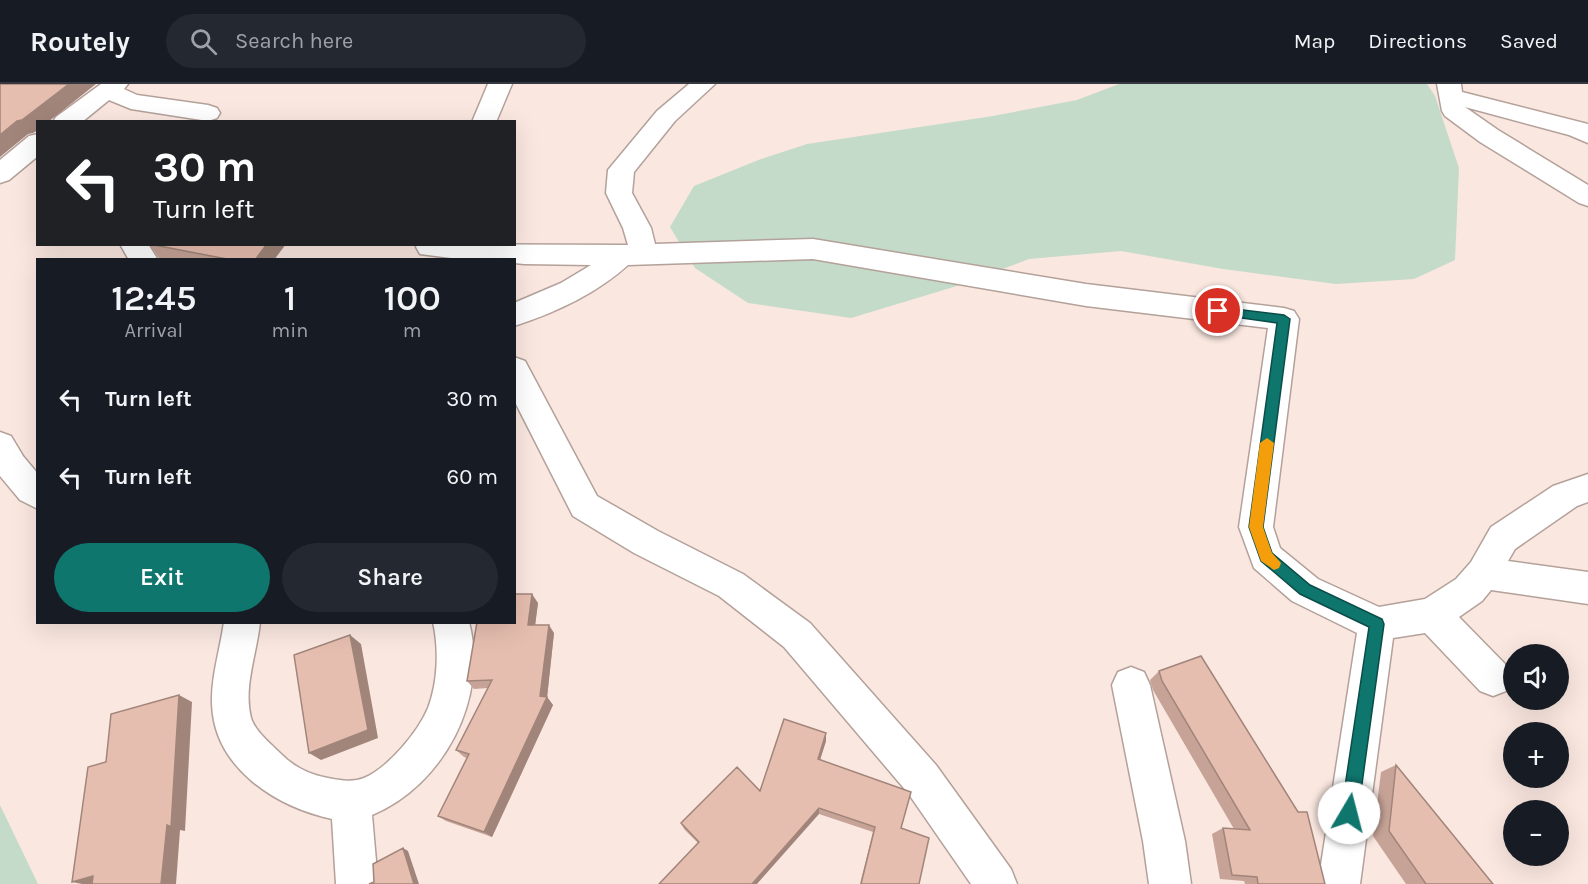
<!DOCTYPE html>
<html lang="en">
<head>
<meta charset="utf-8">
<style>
  :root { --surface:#171b24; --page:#242831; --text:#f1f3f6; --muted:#9ea1a6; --line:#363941; --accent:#0f766e }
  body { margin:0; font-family:Karla,sans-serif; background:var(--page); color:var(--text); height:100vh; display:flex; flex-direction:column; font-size:22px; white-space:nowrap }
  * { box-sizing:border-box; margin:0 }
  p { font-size:20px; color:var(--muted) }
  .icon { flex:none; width:33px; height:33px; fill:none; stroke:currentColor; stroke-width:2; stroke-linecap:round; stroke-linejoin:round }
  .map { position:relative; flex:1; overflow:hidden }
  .sheet { position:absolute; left:36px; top:174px; width:480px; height:366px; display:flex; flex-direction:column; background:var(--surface); border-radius:0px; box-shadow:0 6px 24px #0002 }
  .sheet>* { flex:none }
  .guide { position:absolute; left:36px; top:36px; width:480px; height:126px; border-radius:0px; box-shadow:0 6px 24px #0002; background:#202124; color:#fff; overflow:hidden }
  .buttons { position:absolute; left:1503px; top:560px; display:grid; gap:12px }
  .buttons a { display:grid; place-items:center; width:66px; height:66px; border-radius:50%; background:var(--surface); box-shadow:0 6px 24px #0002; font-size:30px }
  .pin { position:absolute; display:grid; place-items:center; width:51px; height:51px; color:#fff; margin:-26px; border:3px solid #fff; border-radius:50%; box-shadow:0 2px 6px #0007 }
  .me { position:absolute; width:66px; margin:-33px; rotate:8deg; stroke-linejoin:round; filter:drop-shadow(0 0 4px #0008) }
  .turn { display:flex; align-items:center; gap:21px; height:126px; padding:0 18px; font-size:27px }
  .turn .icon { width:78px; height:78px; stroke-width:2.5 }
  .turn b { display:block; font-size:42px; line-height:51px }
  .eta { display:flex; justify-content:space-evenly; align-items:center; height:102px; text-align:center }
  .eta b { font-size:36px; font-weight:600; line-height:42px }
  .primary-button { display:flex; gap:12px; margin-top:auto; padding:12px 18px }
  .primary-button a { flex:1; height:69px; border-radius:36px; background:var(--accent); color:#fff; font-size:24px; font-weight:600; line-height:69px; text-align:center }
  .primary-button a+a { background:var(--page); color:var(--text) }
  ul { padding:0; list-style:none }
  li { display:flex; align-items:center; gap:18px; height:78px; padding:0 18px }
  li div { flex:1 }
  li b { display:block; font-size:22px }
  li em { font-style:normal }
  header { display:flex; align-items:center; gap:36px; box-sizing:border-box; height:84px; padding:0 30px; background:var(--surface); border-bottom:2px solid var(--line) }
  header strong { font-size:28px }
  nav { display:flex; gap:33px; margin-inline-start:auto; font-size:21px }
  .search { width:420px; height:54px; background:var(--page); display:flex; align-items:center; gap:15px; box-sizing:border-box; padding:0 21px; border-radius:33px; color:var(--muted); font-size:22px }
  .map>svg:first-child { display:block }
  .green { fill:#c4dbca }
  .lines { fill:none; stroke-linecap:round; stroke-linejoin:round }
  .minor-casing { stroke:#b3a19a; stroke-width:3 }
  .minor { fill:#fff; fill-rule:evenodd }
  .wall { fill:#c6a396 }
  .shaded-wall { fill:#a1857a }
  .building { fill:#e6beaf; stroke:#a1857a; stroke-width:1.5 }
  .route { fill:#0f766e; stroke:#0a4d48; stroke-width:1.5 }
  .slow { fill:#f59e0b }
</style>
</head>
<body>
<header>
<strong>Routely</strong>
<div class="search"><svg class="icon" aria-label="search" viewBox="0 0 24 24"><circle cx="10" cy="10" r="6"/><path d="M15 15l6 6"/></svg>Search here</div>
<nav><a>Map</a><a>Directions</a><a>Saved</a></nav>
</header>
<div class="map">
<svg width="1588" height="800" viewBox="0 0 1588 800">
  <rect width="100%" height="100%" fill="#fae7e0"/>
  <path class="green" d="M1119,0h308l8,12 24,72 -4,92 -41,19 -78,5 -113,-15 -102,-18 -92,8 -72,27 -106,32 -103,-15 -53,-35 -25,-41 24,-41 67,-27 46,-15 186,-28 84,-16z
    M0,721l38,79h-38z"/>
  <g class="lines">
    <g class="minor-casing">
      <path id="minor" d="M101,0h27l-4,5 13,6 71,10 9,3 3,5 -3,5 -9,3 -77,-12 -22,-9 -27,22h-29l3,-5z
        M488,0h24l-16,38h-24z
        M689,0h26l-40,37 -41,51 -2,21 19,35 4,16 158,-5 273,45 198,24 10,3 5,8 -26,208 7,21 38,31 61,28 46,-8 31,-20 15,-17 20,-35 62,-41 35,-12v28l-11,4 -62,43 -7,12 80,11v32l-97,-14 -9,11 -23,16 47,48 6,13 -6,13 -13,5 -13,-5 -55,-58 -32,5 -33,246h-42l39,-251 -65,-32 -38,-33 -15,-41 29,-199 -182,-22 -273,-47 -185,6c-31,28 -73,48 -114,61v-23l47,-20 30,-18 -67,-1 -10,-1v-3h-47l-47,-6 -4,-7 2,-3 210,1 -5,-17 -17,-35 2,-23 49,-59z
        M1437,0h24l1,8 126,32v19l-19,-8 -104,-28 33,23 90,55v21l-9,-3 -99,-61 -35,-26 -3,-5z
        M38,50v22l-29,24 -9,3v-23l29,-24z
        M120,160h28l10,16h-29z
        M514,273l11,4 72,135 61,35 85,43 67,49 126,142 75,104 6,15h-46l-63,-91 -124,-146 -65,-51 -85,-43 -61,-37 -59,-116z
        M0,348l11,4 12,20 15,18v35l-18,-9 -20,-24z
        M224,538h36c-3,31 -17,65 -9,96 4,13 19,25 29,35 14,14 28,21 48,25 11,2 24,5 36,0 24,-10 54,-46 64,-70 10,-26 11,-59 5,-86h36c20,76 -25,163 -97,193l6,69h-42l-4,-65c-56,-12 -118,-51 -120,-115 -1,-27 8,-54 12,-82z
        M1131,583l13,5 6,13 35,156 6,43h-42l-6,-43 -31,-156 6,-13z"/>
    </g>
    <use href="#minor" class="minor"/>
  </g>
  <path class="wall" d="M149,160l125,16h-105l-10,-2z
    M538,519l-3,22 19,8 -7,64 6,8 -61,132 -46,-16 -8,-5 29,-58 -3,-1 -8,-7 32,-62 -14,1 -7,-8z
    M1159,587l166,213h-80l-1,-3 -24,-2 -8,-45 11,-6 11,1 -81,-139 -3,-10z
    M826,657l-6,19 81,68 18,56h-59l13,-52 -54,-18 -121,29 -14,-14 -3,-6 79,-32z
    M1396,681l97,119h-87l-33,-48 8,-64z"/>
  <path class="shaded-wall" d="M69,0h27l-48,38h-10v8l-5,3 -5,1 -28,23v-22l17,-14z
    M267,160h19l-12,16h-19z
    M532,510l6,9 -4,31 -6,-9z
    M549,541l5,8 -7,65v-1l6,8 -61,132 -8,-5z
    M350,551l11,9 17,94 -57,22 -12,-7z
    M179,611l13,7 -7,129 -5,-1 -4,54h-15z
    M826,649v8l-8,25v-7z
    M819,724v6l-62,70h-5z
    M403,764l5,3 11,33h-5z
    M93,792v8h-11l-10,-2z"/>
  <path class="building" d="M0,0h69l-47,36 -5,1 -17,14z
    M149,160h118l-12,16h-23z
    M514,510h18l-4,31h21l-9,71 7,1 -63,135 -46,-16 31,-62 -13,-4 36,-70 -25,1 10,-59h37z
    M350,551l18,95 -59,23 -15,-98z
    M1201,572l97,156h9l18,72h-67l-1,-7 -25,-2 -9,-47 27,2 -88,-149 -3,-10z
    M179,611l-8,132 -4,-2 -6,59h-69l1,-8 -21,6 16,-115 18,-5 5,-48z
    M784,635l42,14 -8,26 93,33 -10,36 28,10 -10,46h-58l14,-57 -56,-19 -67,76h-93l40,-42 -18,-19 56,-56 23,24z
    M1396,681l97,119h-67l-37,-53z
    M403,764l11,36h-45l5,-2 -1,-18z"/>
  <path class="route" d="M1218,223l66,8 6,4 -27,208 9,26 38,32 72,34 2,5 -26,189 -3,6 -6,2 -6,-2 -2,-6 28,-186 -69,-33 -39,-33 -12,-34 28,-204 -63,-9v-6z"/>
  <path class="slow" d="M1267,354l7,5 -11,84 9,26 9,10 -2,5 -5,2 -13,-9 -12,-34 11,-84z"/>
</svg>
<div class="buttons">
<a><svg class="icon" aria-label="sound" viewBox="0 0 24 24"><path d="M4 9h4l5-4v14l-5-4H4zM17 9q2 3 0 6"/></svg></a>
<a>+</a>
<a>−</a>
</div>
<div class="pin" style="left:1218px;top:227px;background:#d93025"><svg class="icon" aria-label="arrive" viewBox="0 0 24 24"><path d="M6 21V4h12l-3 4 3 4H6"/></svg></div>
<svg class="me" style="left:1349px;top:729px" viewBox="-20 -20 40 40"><circle r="19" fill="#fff"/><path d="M0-13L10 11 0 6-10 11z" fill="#0f766e"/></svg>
<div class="guide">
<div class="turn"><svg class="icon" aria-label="left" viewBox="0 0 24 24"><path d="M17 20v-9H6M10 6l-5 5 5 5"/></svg><div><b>30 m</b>Turn left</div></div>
</div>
<section class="sheet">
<div class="eta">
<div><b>12:45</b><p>Arrival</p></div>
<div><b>1</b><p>min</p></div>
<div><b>100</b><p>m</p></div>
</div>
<ul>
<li><svg class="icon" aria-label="left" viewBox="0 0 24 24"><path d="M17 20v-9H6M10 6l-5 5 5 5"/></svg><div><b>Turn left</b></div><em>30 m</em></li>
<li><svg class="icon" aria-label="left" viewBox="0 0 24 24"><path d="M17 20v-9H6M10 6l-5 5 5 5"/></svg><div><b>Turn left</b></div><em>60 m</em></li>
</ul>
<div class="primary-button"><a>Exit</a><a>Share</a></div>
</section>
</div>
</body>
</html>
